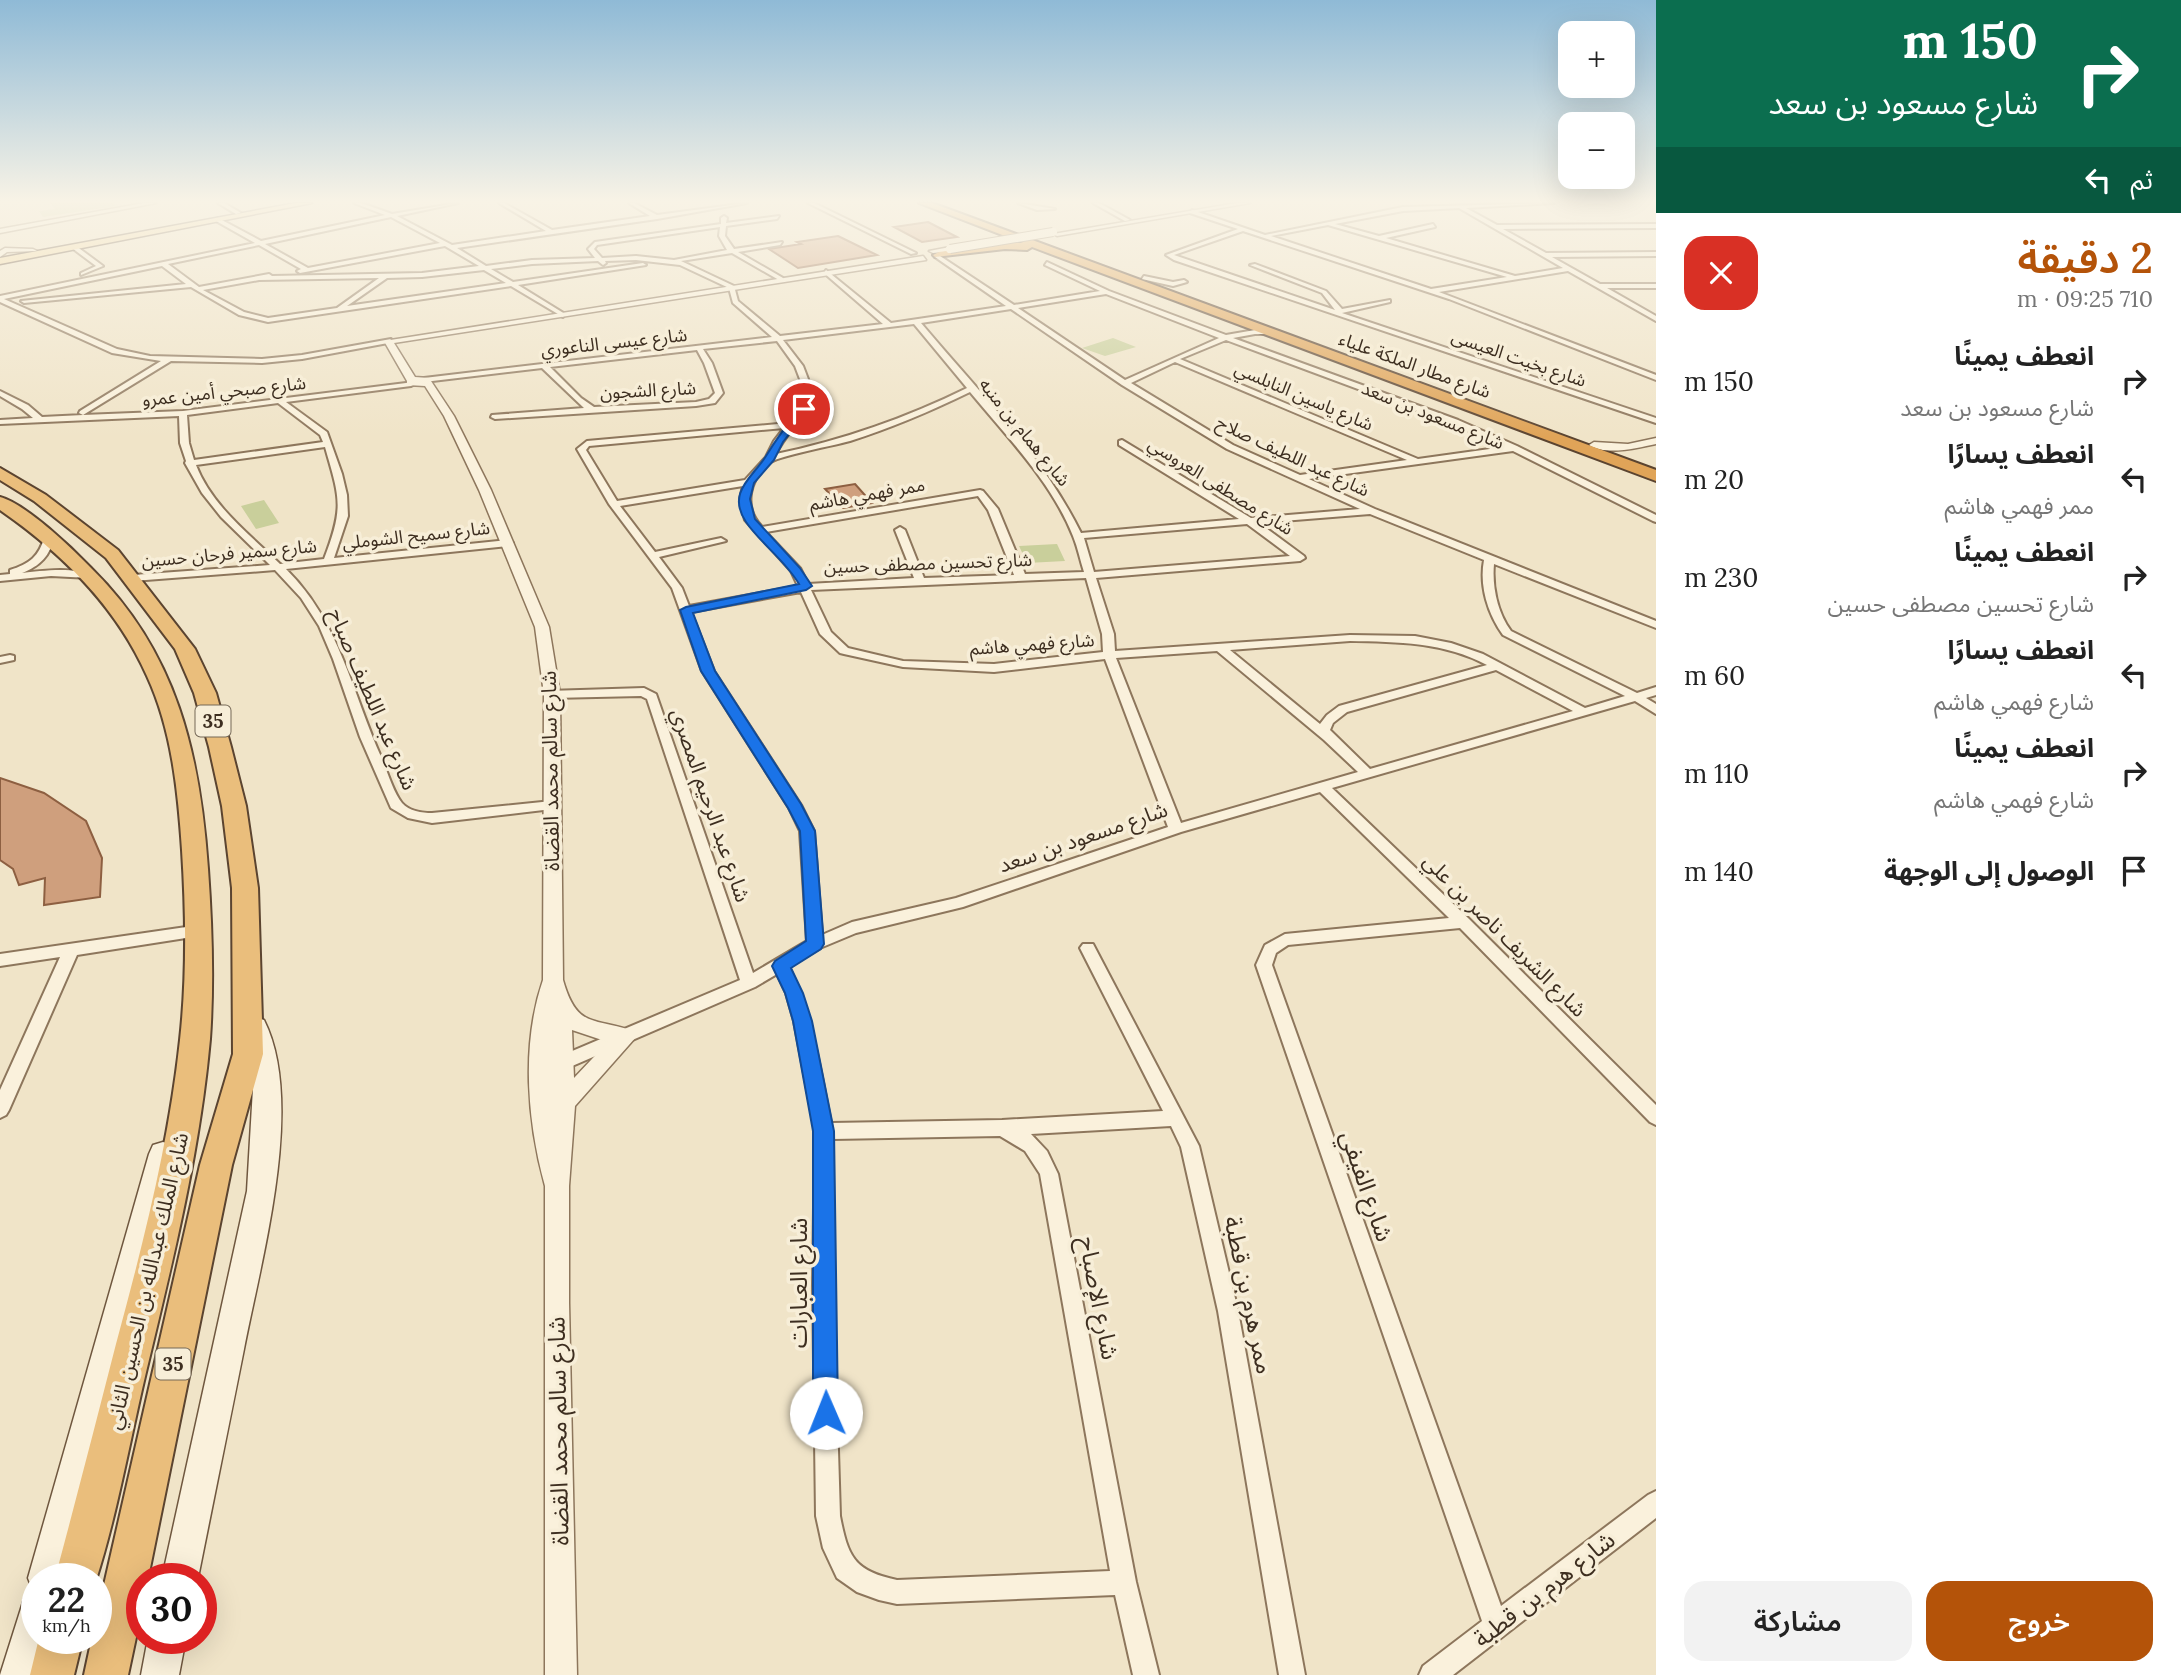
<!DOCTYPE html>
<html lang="ar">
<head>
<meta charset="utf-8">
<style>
  :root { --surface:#fff; --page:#f2f2f2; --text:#222; --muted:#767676; --accent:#b45309 }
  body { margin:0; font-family:Lora,"Noto Sans Arabic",serif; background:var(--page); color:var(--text); direction:rtl; height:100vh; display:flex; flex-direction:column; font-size:26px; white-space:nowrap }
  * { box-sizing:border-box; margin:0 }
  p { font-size:23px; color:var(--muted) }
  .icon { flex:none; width:38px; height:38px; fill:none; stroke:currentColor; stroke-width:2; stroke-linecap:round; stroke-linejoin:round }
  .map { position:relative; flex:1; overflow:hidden; direction:ltr }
  .sheet { display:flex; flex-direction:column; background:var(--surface); width:525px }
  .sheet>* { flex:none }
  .guide { background:#0b6e4f; color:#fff; overflow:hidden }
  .controls { position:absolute; left:1558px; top:21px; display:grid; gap:14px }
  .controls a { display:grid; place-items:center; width:77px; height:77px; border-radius:14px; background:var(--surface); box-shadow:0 7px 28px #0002; font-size:35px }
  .speed { position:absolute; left:21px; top:1563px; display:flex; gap:14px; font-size:35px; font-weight:700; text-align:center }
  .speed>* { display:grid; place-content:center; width:91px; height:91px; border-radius:50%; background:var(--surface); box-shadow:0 7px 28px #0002; line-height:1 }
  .speed small { font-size:18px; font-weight:400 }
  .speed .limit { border:10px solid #d22; background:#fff; color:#111 }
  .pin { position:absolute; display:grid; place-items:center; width:60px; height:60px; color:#fff; margin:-30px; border:4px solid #fff; border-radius:50%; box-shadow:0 2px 7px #0007 }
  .me { position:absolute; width:77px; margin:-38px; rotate:359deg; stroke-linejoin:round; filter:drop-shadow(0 0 5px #0008) }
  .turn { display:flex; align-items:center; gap:24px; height:147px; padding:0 28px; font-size:32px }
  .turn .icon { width:91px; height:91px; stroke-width:2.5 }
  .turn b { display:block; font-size:49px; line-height:60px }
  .then { display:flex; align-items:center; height:66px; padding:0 28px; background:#0003; gap:14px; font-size:26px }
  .round { display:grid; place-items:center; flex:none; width:74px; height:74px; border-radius:21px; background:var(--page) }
  .head { display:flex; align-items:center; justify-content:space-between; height:119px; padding:0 28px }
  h1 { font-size:42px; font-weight:600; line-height:52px; color:var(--accent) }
  .button { display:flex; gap:14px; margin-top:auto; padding:14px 28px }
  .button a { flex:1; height:80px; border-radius:21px; background:var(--accent); color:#fff; font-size:28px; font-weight:600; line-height:80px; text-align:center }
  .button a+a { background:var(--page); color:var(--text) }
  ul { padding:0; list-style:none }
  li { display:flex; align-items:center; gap:21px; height:98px; padding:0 28px }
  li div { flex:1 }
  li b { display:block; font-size:26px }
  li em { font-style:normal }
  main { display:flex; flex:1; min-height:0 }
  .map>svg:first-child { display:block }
  .green { fill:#c9cf9b }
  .building { fill:#cf9f7d; stroke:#8d5f41; stroke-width:2 }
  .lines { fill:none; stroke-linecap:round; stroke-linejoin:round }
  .minor-casing { stroke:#8d765c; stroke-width:4 }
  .tertiary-casing { stroke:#8d765c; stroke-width:3 }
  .secondary-casing { stroke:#6f573f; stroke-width:3 }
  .primary-casing { stroke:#5b4430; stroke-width:3 }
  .trunk-casing { stroke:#5b4430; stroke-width:4 }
  .motorway-casing { stroke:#5b4430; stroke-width:4 }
  .minor { fill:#faf1dc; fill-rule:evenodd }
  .tertiary { fill:#faf1dc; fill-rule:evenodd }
  .secondary { fill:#faf1dc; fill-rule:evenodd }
  .primary { fill:#f3d9a0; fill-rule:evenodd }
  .trunk { fill:#eabe7c; fill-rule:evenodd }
  .motorway { fill:#e0a458; fill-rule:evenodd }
  .tertiary-bridge-casing { stroke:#8d765c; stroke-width:10; stroke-linecap:butt }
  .tertiary-bridge { stroke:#faf1dc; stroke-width:8 }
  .route { fill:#1a73e8; stroke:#114b97; stroke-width:2 }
  .labels { text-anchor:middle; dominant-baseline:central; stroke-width:7; stroke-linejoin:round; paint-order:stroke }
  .far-street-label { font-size:18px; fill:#3d2e20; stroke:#f7eed8 }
  .shield { fill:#f7eed8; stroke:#756857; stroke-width:2 }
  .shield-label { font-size:19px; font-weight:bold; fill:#3d2e20 }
  .street-label { font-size:21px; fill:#3d2e20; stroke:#f7eed8 }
  .near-street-label { font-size:24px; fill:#3d2e20; stroke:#f7eed8 }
</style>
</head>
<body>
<main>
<section class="sheet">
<div class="guide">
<div class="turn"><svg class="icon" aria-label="right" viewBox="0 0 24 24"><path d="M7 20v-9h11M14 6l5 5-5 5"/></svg><div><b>150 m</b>شارع مسعود بن سعد</div></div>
<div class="then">ثم<svg class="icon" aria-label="left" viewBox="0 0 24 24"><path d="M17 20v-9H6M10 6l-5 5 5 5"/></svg></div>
</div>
<div class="head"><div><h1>2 دقيقة</h1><p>710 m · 09:25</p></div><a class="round" style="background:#d93025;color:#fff"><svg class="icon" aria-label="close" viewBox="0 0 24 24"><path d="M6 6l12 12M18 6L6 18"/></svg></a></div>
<ul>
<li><svg class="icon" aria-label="right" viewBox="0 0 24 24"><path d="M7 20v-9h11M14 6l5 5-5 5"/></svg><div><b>انعطف يمينًا</b><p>شارع مسعود بن سعد</p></div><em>150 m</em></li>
<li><svg class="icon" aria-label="left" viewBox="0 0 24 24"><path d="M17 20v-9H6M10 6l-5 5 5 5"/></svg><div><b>انعطف يسارًا</b><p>ممر فهمي هاشم</p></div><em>20 m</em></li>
<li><svg class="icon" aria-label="right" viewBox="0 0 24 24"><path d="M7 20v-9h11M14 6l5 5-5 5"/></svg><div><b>انعطف يمينًا</b><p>شارع تحسين مصطفى حسين</p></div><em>230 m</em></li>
<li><svg class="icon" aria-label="left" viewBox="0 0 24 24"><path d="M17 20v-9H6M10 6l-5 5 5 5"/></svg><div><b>انعطف يسارًا</b><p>شارع فهمي هاشم</p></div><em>60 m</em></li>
<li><svg class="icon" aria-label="right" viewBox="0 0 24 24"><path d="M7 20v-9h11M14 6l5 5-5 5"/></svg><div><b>انعطف يمينًا</b><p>شارع فهمي هاشم</p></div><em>110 m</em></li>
<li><svg class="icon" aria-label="arrive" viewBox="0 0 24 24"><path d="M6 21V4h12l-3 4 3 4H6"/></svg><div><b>الوصول إلى الوجهة</b></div><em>140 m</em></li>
</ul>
<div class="button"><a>خروج</a><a>مشاركة</a></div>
</section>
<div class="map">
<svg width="1656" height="1675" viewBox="0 0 1656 1675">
  <rect width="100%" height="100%" fill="#f0e4c8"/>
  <path class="green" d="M50,203h63l3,3 -73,11 -4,-6 16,-2z
    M1113,338l23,9 -31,9 -23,-8z
    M264,500l15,23 -23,6 -15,-23z
    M1057,544l8,17 -38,2 -8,-17z"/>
  <path class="building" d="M928,222l29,15 -35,5 -28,-15z
    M838,236l39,19 -79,13 -29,-19 32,-5 -4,-2z
    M855,484l17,19 -29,5 -18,-19z
    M0,778l44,15 42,28 16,37 -2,39 -56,8 1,-27 -26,7 -6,-16 -13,-9z"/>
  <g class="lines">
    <g class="minor-casing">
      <path id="minor" d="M218,203h6l17,10 -5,1z
        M354,203h7l31,11 66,-11 -61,13 55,29 94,-14 -47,-28h5l48,27 98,-14 -21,-13h5l23,12 90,-12 -90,16 -200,29 29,18 46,-6 63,-2 -7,-9 7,-7 126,-18v-6l3,-2 3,2 -1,5 53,-7 -2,3 -51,7 -1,10 9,13 48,-7 -2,3 -42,7 45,26v2h-4l-47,-27 -51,8 53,25 4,15 42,35 103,-12 -59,-51 2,-3 65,53 115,-17 -71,-49 2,-3 77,51 86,-14 -55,-26 2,-3 62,29 117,44 29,-5 20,1 -2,3h-18l-22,4 225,82 59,26 139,69v7l-3,-1 -140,-70 -204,28 66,30 281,112v7l-162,-64c-2,22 3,48 17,67l126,62 19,-6v8l-10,3 10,6v10l-21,-13 -303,87 136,130 188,187v20l-6,-3 -190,-194 -172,17 -12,8 -4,12 229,641 147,-111 8,-4v27l-203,157h-34l4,-9 59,-45 -226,-656 9,-20 20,-11 164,-16 -129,-126 -139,40 -218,75 -107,26 -36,15 -31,19c24,49 31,103 42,156l171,-3 161,-9 -83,-163 3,-4h10l106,202 39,165 67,364h-26l-61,-364 -37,-164 -10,-21 -140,8 16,17 11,23 78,408 23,93h-26l-18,-80 -218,9 -18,-4 -22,-8 -20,-14 -14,-30 -7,-32 -3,-231 2,-154 -21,-110 -8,-28 -9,-19 -22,13 -192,83 -6,2 -6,-2 -3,-5 3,-5 189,-80 -93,-281 -6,-3 -89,2 -4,-1 -2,-3 2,-3 96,-3 12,6 97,279 54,-32 -7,-110 -11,-23 -87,-137 -30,-83 -63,-84 -32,-55 10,-8 202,-18 12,-15 5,-13 -11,-29 -18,-25 -74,8 9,14 11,30 -8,10 -19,3 -201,13 -4,-2 1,-2 92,-7 -42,-40 -118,14 -4,-2 4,-2 348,-41 -39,-34 -4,-15 -49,-23 -44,-5 -31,1 1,2 -3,2 -5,-4 -66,3 -41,5 22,13 130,-19 3,2 -128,20 47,29 -2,3 -52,-31 -243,36 -29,-7 -48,-28 -167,16 -3,-2 165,-17 -24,-18 -158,33 113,50 33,7 112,3 40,-4 89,-16 -3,4 -86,16 -40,4 -91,-2 -88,54 100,-4 231,-29 1,2 -4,2 -125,16 41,30 15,42 5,21 1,21 -14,42 174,-18 5,3 -5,3 -222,23c54,53 66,124 96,190 5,12 12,35 20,44 7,8 20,10 30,10l120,-12 7,4 -7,4 -120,14 -24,-5 -17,-10 -31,-71 -27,-78 -14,-33 -18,-28 -26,-28 -142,11 -5,-3 5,-3 137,-10 -49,-48 -19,-24 -17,-30 1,-2 -6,-18 -1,-27 -179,8v-4l33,-2 -11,-9 -22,-13v-5l28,14 14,12 41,-2 -4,-2 1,-2 81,-50 -49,-8 -112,-51v-6l255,-53 -39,-22 2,-3 43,23 124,-26zM391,217l49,26 -132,25 -43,-24zM720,227l-1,9 8,14 -53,10 -38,-4 -34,2 -8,-9 3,-4zM259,245l42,24 -4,2 3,2 145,-27 34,20 -57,7 -150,3 -3,-2 -70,13 -31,-23zM484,270l22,13 -159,23 40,-28 35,-1zM379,278l-42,30 -69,10 -24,-6 -41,-22 56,-10zM1106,294l113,44 -94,42 -107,-72zM1011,309l111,76 105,64 133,60 -109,9 -129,-78 -3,1v4l120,74 -158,14c-39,-79 -104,-143 -160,-210zM914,324l53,64c-61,30 -124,52 -191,66 10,-22 30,-36 38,-59l-11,-29 -20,-26zM1226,340l226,84 52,23 -86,12 -238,-100zM697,350l7,13 11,30 -6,6 -13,3 -102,5 -13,-9 -31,-31zM1175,362l232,98 -107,15 -67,-30 -102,-62zM970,392c37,45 81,89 103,144 5,12 7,24 11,36l-59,2 -27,-65 -15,-18 -3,-1 -218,37c-20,-21 -12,-49 9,-65 8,-6 65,-17 79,-21 41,-13 81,-30 120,-49zM278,403l42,32 3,7 -129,18 -5,-17 -2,-28zM784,428l-10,13 -8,16 -21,23 -128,21 -31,-51 3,-4zM325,447c15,52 19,60 -1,112l-44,5c-30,-29 -69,-59 -84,-99zM743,486l-3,13 5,21 46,51 7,15 -109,20 -7,-18 -23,-31 67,-16 -5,-3 -66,14 -35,-46zM978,496l10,14 26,65 -90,3 -19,-48 -5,-3 -5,3 19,48 -106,6 -8,-16 -34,-36zM1370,514l114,46c-5,26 4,54 19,75l122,61 -40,12 -102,-54 -32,-11 -36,-7 -65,-1 -235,16 -1,-17 -18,-56 204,-17 5,-3 -1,-2 -45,-33zM1247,524l43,32 -196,16 -10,-34zM1086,578l16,56 1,18 -109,12 -91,-3 -55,-13 -17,-16 -20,-42zM801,592l19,42 20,19 4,1 59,13 91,5 111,-13 63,168 -212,71 -104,24 -30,13 -8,-104 -13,-26 -87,-134 -23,-59zM1350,641c48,1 94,1 137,24l-148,41 -12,9 -7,9 -90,-74zM1217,651l107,89 34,32 -177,51 -65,-165zM1496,670l77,41 -203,58 -40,-39 3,-7 14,-11zM1000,1136l25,15 15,23 70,397 -213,9c-43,-9 -49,-23 -57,-64l-7,-231v-146z
        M808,203h6l102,50 -5,1z
        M1018,203l37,6 -18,1z
        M1093,203h6l31,17 -5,1z
        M1554,203l-88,5 31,17 159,-1v4l-153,1 43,24 110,-1v4l-104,1 48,27h56v4h-49l49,28v5l-88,-50 -129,21 217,83v5l-207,-81 -206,-68 -69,24 161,55 -13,-17 -72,-28 5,-1 71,27 16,18 48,-9v2l-48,11 314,105v5l-482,-163 -8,-5 72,-26 -48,-16 2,-3 73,25 138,-28zM1459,208l104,60 -48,8 -129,-38 49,-11 -2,-3 -54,12 -44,-12 68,-13zM1328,225l179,52 -76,12 -160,-53z
        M72,246h4l27,20 -22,9v-2l15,-7 -24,-18z
        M1144,276l29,6 11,-2 3,2 -14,4 -31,-7z
        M49,534l5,3c-4,19 -14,29 -32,36 18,-2 54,-7 69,3l-1,2 -39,-2 -51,5v-6l10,-1v-4c19,-6 30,-14 34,-33z
        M10,655l4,1v4l-14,3v-6z
        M200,925l5,2 3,4 -3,4 -128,20 -68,155 -3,5 -6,3v-28l60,-133 -60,9v-12z"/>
    </g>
    <g class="tertiary-casing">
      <path id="tertiary" d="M144,203h12l-156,30v-4z
        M1237,203h13l-193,33 -4,-2z
        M950,247l3,4 -20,2 -4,-2z
        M5,248l28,1 4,2 -30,1 -7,5v-6z
        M923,256l3,4 -532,83 21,34 14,1 25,38 37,74 58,137 11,67 3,286c14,49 30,37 70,51l3,6 -61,69 -6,80v117l8,372h-32v-489c-18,-65 -24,-142 -2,-206l1,-286 -9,-67 -56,-137 -35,-74 -19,-30 -18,-1v-4l-23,-40zM572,1030l36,12 -34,36z
        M1656,438v6c-19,4 -50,12 -67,1l5,-3 34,2z"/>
    </g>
    <g class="secondary-casing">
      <path id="secondary" d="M255,1017l9,3c42,83 -3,240 -20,329 -15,76 -31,153 -46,229h-36l85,-387 6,-103 -10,-61 3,-7z
        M163,1142l10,3 4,9 -113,424h-27v14l-4,-1 -5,-13 121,-424 4,-9z
        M37,1594v44h11l-10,37h-38l24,-76z
        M148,1638h38l-7,37h-38z"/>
    </g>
    <g class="primary-casing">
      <path id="primary" d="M296,203h16l-312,61v-6z"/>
    </g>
    <g class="trunk-casing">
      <path id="trunk" d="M0,468l46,27 72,55 77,99 21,44 15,54 15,59 12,82 5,166 -31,111 -84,413h-6v31l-14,66h-44l8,-37h4v-18l104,-455 33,-111 -1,-166 -10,-82 -13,-59 -15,-54 -19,-44 -69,-91 -72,-57 -34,-21z
        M0,497c26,7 73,52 92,72 85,84 108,185 116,300 4,56 6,114 2,170 -10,112 -37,221 -63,329 -17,71 -29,143 -51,212l-41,-2c21,-78 41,-156 61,-234 27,-100 53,-201 64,-304 7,-63 6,-127 2,-190 -4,-59 -10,-120 -35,-174 -31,-70 -85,-123 -147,-166z
        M39,1638h44l-9,37h-44z"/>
    </g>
    <g class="motorway-casing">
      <path id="motorway" d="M919,203h13l724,267v11l-624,-234 -5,3 -22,-1 -70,8 -2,-2 6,-3 66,-9h18z"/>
    </g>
    <use href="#minor" class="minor"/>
    <use href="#tertiary" class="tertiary"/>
    <use href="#secondary" class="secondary"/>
    <use href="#primary" class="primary"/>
    <use href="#trunk" class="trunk"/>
    <use href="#motorway" class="motorway"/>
    <g class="tertiary-bridge-casing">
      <path id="tertiary-bridge" d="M950,249l103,-17"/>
    </g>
    <use href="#tertiary-bridge" class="tertiary-bridge"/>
  </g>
  <linearGradient id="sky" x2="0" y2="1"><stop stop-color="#8fbad6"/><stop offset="0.46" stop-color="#f8f3e6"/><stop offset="1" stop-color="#f8f3e6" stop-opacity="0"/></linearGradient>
  <rect width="1656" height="437" fill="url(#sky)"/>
  <path class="route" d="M801,407l8,2 -26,33 -9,18 -20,23 -4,16 5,20 45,49 12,18 -6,4 -113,23 22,58 86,133 14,27 9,113 -3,5 -30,19 12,25 9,28 22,110 4,282 -3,9 -9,4 -9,-4 -4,-9v-282l-20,-110 -8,-28 -13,-27 3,-5 31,-20 -6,-110 -12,-23 -87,-137 -21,-61 6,-3 113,-23c-14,-24 -38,-40 -53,-62 -20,-30 7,-45 20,-66 11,-18 22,-33 35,-49z"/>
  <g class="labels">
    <g class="far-street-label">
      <text transform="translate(614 342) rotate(-6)">شارع عيسى الناعوري</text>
      <text transform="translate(1519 358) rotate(19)">شارع بخيت العيسى</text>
      <text transform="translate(1415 365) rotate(20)">شارع مطار الملكة علياء</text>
      <text transform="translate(648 390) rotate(-3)">شارع الشجون</text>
      <text transform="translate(224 391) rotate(-6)">شارع صبحي أمين عمرو</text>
      <text transform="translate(1304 396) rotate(23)">شارع ياسين النابلسي</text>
      <text transform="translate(1433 415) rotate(22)">شارع مسعود بن سعد</text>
      <text transform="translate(1025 432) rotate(51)">شارع همام بن منبه</text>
      <text transform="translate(1293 456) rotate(25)">شارع عبد اللطيف صلاح</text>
      <text transform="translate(1221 486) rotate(32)">شارع مصطفى العروسي</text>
      <text transform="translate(867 494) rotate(-10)">ممر فهمي هاشم</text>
      <text transform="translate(416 535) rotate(-6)">شارع سميح الشوملي</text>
      <text transform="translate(229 553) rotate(-5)">شارع سمير فرحان حسين</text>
      <text transform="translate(928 563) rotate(-2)">شارع تحسين مصطفى حسين</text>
      <text transform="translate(1032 644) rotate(-4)">شارع فهمي هاشم</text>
    </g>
    <g class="shield">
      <rect x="195.5" y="705.5" width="35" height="31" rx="5"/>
      <rect x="155.5" y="1348.5" width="35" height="31" rx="5"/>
    </g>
    <g class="shield-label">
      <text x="213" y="721">35</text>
      <text x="173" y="1364">35</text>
    </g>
    <g class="street-label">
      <text transform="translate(373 699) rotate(67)">شارع عبد اللطيف صباح</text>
      <text transform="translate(550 771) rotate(-91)">شارع سالم محمد القضاة</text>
      <text transform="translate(711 805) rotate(71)">شارع عبد الرحيم المصري</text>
      <text transform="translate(1083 837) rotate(-19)">شارع مسعود بن سعد</text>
      <text transform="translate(1505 935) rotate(45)">شارع الشريف ناصر بن علي</text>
      <text transform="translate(147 1281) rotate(-77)">شارع الملك عبدالله بن الحسين الثاني</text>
    </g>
    <g class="near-street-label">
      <text transform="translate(1367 1186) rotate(71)">شارع الفيفي</text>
      <text transform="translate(798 1283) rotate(-90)">شارع العبارات</text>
      <text transform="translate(1249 1295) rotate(78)">ممر هرم بن قطبة</text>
      <text transform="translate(1099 1298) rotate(79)">شارع الإصباح</text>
      <text transform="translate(558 1431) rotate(-91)">شارع سالم محمد القضاة</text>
      <text transform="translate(1544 1589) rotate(-38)">شارع هرم بن قطبة</text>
    </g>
  </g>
</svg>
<div class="controls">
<a>+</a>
<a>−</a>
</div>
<div class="speed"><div>22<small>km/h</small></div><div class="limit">30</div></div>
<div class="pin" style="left:804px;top:409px;background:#d93025"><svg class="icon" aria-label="arrive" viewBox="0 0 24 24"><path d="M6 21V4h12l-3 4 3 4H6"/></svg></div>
<svg class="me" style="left:826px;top:1413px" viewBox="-20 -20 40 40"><circle r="19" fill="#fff"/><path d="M0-13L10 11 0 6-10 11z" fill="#1a73e8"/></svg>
</div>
</main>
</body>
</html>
